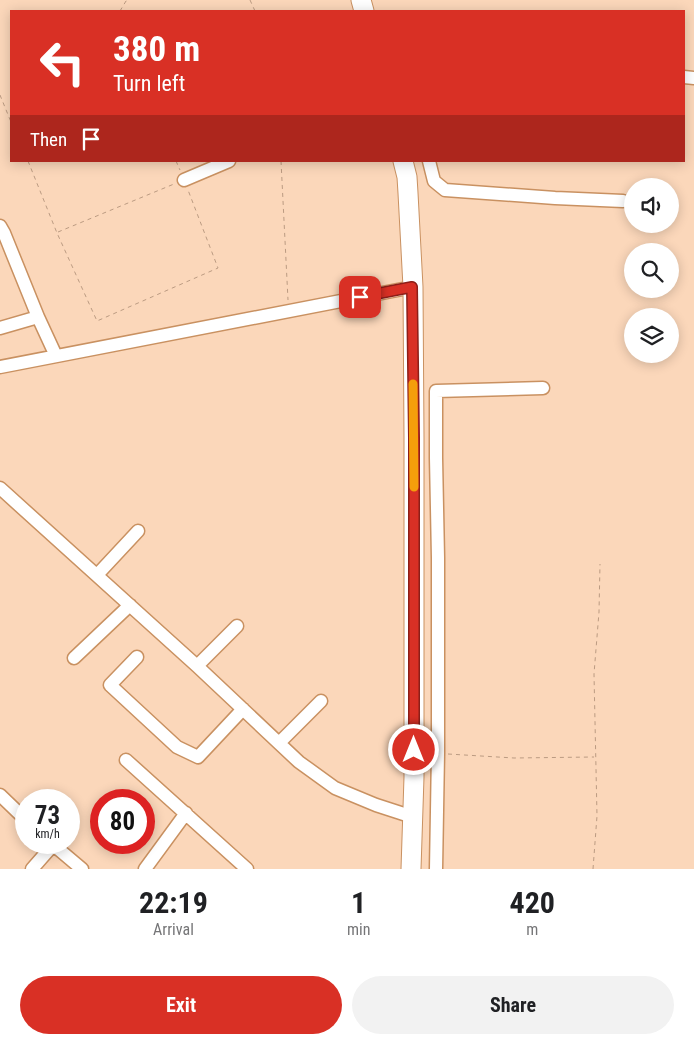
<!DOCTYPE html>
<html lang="en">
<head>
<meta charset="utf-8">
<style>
  :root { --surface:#fff; --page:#f2f2f2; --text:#202124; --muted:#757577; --accent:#d93025 }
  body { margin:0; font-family:"Roboto Condensed",sans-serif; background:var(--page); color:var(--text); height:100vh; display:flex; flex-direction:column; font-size:19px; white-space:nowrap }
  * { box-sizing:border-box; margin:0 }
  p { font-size:16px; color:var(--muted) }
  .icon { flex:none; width:28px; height:28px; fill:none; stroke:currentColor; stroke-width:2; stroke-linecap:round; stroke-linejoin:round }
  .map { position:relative; height:869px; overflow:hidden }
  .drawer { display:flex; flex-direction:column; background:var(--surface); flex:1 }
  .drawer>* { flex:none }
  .guide { position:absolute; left:10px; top:10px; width:675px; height:152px; border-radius:0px; box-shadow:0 2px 12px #0003; background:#d93025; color:#fff; overflow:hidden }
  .controls { position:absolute; left:624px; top:178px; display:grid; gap:10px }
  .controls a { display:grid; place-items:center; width:55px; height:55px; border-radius:50%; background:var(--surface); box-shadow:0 2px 12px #0003; font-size:25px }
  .speed { position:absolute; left:15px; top:789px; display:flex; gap:10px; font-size:25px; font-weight:700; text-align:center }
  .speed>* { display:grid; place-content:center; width:65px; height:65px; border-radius:50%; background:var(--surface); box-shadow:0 2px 12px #0003; line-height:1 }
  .speed small { font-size:12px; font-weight:400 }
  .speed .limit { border:8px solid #d22; background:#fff; color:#111 }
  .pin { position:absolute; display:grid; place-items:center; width:42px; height:42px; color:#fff; margin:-21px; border-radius:10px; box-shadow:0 2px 8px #0006 }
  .me { position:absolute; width:55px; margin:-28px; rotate:0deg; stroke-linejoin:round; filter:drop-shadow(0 0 4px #0008) }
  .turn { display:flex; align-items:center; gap:18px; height:105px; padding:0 20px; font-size:22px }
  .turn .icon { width:65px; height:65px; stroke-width:2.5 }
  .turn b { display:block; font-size:35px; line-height:42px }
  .then { display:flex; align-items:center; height:48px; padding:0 20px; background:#0003; gap:10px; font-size:19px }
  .eta { display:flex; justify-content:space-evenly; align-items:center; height:85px; text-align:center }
  .eta b { font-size:30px; font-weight:700; line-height:35px }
  .action { display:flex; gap:10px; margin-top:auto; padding:10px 20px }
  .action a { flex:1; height:58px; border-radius:30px; background:var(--accent); color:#fff; font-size:20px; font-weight:700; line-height:58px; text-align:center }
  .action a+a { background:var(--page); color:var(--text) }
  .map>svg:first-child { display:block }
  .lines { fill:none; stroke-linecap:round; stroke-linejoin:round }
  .minor-casing { stroke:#c99161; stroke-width:15 }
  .highway-casing { stroke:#c99161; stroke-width:21 }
  .path { stroke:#bb9b82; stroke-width:1; stroke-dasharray:4 4; stroke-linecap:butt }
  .minor { stroke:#fff; stroke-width:12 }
  .highway { stroke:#fff; stroke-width:19 }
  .route-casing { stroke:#8d1f18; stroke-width:12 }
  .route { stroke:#d93025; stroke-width:9 }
  .slow { stroke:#f59e0b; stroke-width:9 }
</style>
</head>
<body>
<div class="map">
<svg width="694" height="869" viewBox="0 0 694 869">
  <rect width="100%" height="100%" fill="#fbd7ba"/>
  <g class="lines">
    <g class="minor-casing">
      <path id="minor" d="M684,77l10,1
        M429,161l5,20 11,9 110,8 68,3
        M184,180l45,-19
        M0,226l4,7 34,84 18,39
        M0,328l38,-11
        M0,367l413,-80
        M0,488l197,178 102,96 36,26 41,17 37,12
        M97,575l41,-44
        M137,657l-27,28 67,62 21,10 45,-48
        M74,658l56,-53
        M197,666l40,-40
        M279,743l42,-42
        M126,760l121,109
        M0,795l26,25
        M50,842l32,27
        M32,869l21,-24
        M145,869l41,-56
        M436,869l2,-116v-195l-2,-100v-67l107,-3"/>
    </g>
    <g class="highway-casing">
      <path id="highway" d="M361,0l3,11
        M403,161l4,16 1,16 5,94 1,151v339l-3,92"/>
    </g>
    <path class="path" d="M250,0l5,11
      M120,11l6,-10 3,-1
      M0,95l11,27
      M28,161l29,72 40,88 121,-53 -30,-78
      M176,161l4,9
      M281,161l7,139
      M58,232l116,-48
      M448,754l66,4 80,-1
      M593,869l4,-53 -3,-142 5,-62 1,-48"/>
    <use href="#minor" class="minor"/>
    <use href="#highway" class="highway"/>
  </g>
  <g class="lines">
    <g class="route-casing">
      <path id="route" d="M360,297l52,-10 2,151v312"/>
    </g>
    <use href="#route" class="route"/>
    <path class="slow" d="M413,384l1,103"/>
  </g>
</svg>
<div class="controls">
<a><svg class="icon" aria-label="sound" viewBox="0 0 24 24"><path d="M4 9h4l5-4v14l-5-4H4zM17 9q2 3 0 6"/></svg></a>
<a><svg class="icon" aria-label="search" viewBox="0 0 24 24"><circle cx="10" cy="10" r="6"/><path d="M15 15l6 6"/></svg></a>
<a><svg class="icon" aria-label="layers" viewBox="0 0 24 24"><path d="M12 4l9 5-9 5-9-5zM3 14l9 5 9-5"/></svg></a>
</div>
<div class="speed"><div>73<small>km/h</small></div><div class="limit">80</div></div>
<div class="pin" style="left:360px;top:297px;background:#d93025"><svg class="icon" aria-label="arrive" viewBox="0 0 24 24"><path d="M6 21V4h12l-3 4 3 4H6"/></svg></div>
<svg class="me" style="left:414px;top:750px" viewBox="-20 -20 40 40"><circle r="17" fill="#d93025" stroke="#fff" stroke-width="3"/><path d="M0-11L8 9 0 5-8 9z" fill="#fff"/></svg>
<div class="guide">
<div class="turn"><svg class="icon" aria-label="left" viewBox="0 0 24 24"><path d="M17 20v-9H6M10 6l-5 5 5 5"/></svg><div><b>380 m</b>Turn left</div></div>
<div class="then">Then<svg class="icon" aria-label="arrive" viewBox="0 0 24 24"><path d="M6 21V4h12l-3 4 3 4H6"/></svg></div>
</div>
</div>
<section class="drawer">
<div class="eta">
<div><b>22:19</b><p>Arrival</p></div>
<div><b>1</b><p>min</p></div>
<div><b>420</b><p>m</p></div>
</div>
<div class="action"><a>Exit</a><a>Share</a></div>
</section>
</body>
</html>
